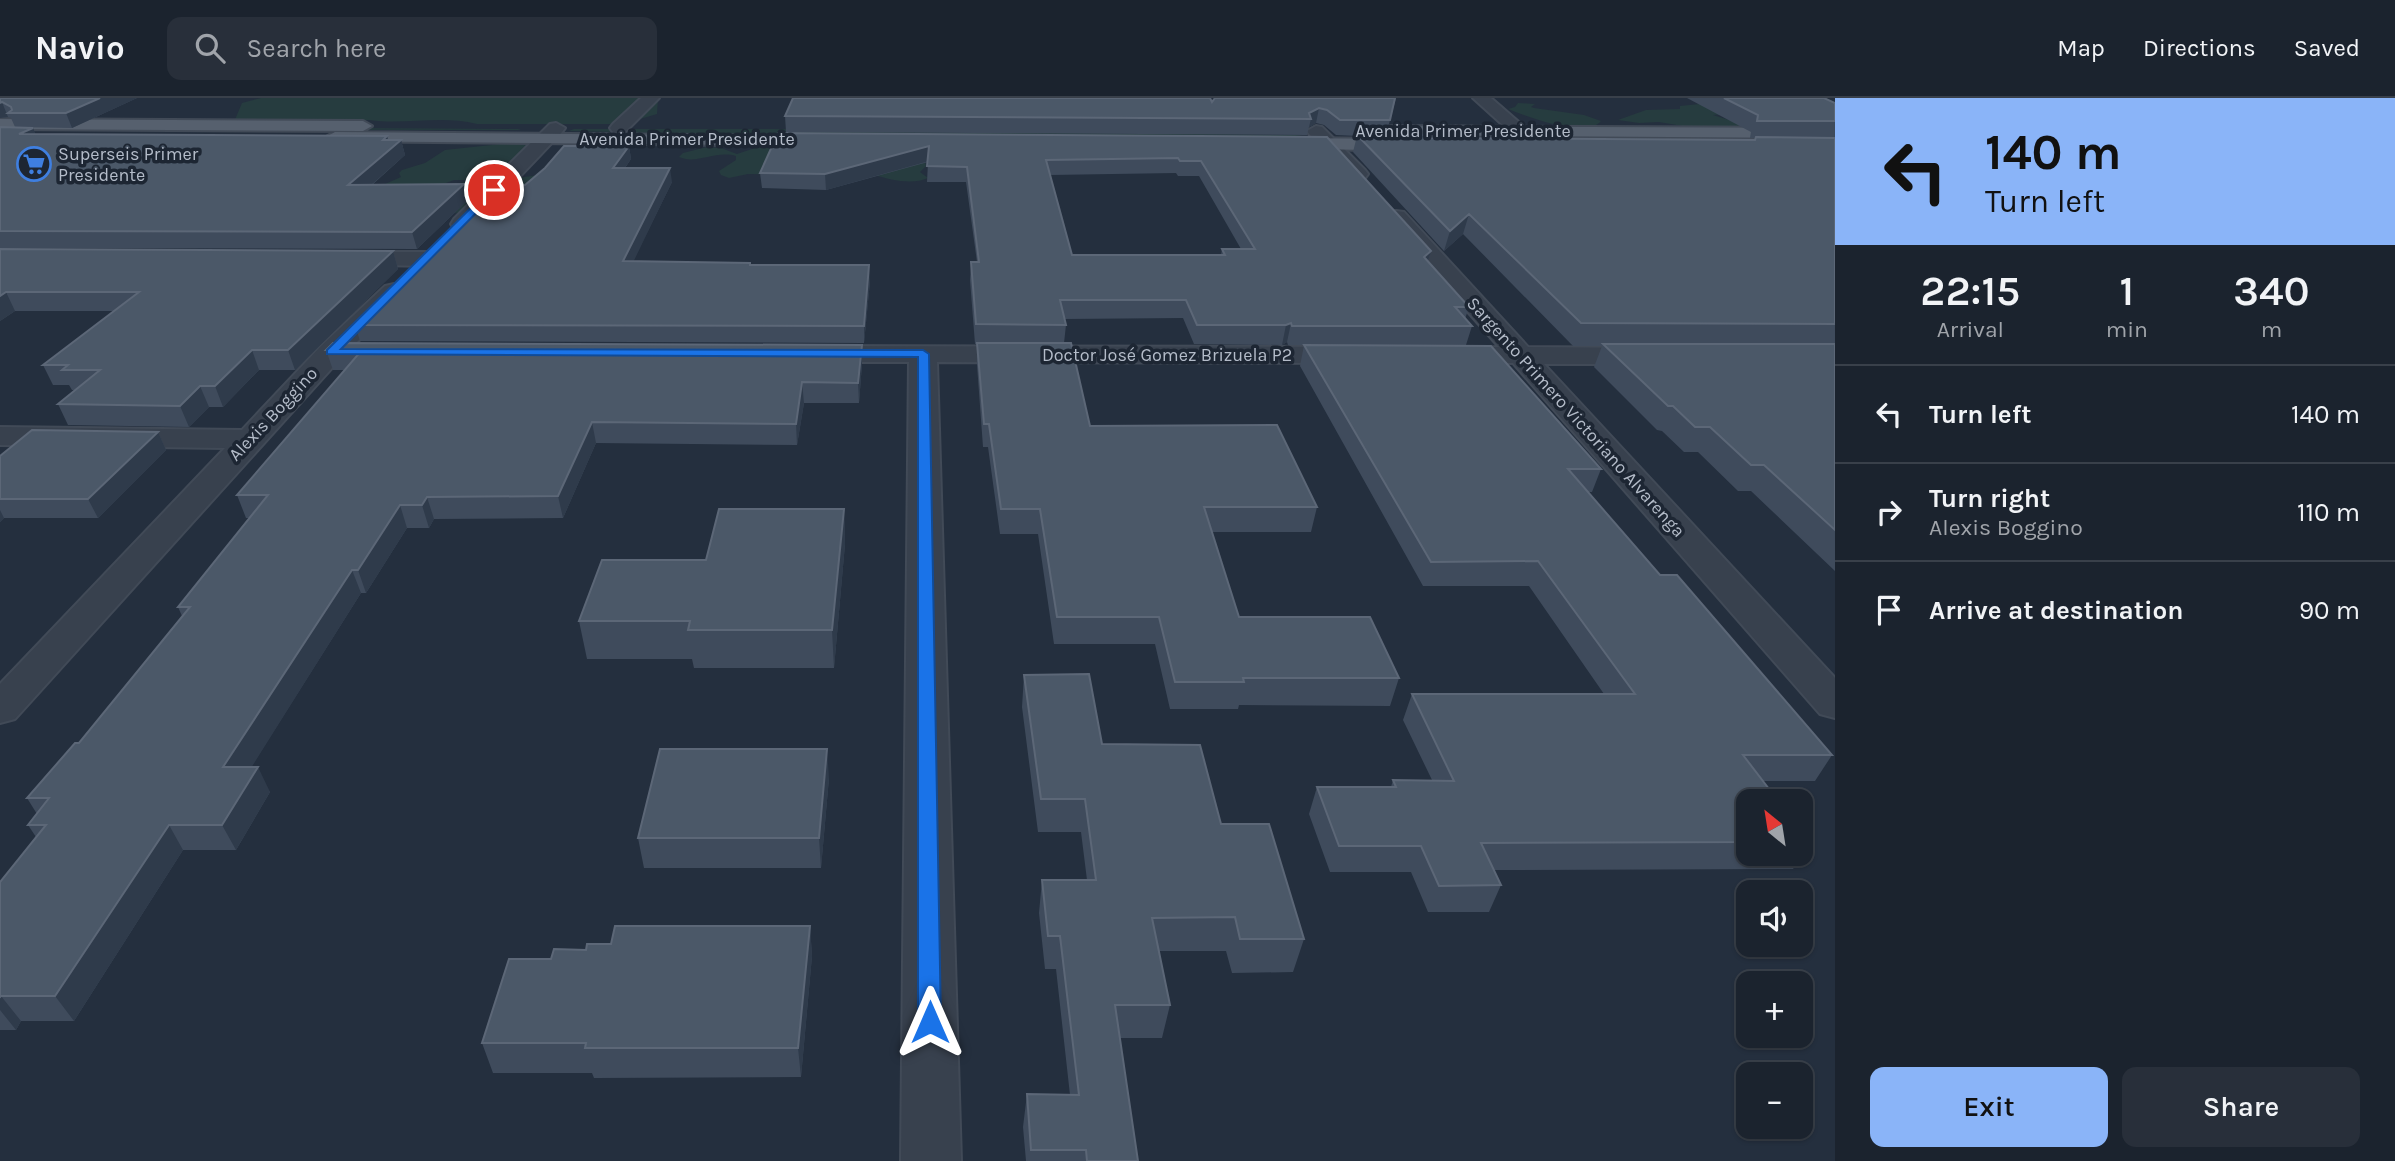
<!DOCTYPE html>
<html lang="en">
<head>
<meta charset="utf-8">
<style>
  :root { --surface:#1b232e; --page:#282f3a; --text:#f1f3f6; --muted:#a0a4aa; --line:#39404a; --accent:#8ab4f8 }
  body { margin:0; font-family:Karla,sans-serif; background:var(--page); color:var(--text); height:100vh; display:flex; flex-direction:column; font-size:26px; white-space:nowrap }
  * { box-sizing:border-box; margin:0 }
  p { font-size:23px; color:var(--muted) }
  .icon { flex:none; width:38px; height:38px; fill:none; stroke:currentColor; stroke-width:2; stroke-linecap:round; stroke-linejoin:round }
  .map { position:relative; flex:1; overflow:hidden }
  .side { display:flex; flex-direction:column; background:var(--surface); width:560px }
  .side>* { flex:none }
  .top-card { background:#8ab4f8; color:#111; overflow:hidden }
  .needle { width:46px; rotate:330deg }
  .tools { position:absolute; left:1736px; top:691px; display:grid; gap:14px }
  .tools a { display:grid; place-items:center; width:77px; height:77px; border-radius:14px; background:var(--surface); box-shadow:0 2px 5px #0004,0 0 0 2px var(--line); font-size:35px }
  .pin { position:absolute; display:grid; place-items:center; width:60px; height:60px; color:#fff; margin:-30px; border:4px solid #fff; border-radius:50%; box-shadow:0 2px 7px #0007 }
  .me { position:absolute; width:77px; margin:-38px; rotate:0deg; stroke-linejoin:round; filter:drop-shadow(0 0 5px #0008) }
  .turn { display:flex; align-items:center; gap:24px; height:147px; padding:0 35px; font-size:32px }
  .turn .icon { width:91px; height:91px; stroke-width:2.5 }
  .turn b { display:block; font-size:49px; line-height:60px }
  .eta { display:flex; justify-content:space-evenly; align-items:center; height:119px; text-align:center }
  .eta b { font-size:42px; font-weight:600; line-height:49px }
  .primary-button { display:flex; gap:14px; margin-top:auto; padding:14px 35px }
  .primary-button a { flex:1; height:80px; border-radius:14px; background:var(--accent); color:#111; font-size:28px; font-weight:600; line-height:80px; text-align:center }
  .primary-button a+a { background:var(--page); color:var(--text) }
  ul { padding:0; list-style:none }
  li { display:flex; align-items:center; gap:21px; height:98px; padding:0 35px; border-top:2px solid var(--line) }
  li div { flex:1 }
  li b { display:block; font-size:26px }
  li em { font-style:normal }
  header { display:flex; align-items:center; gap:42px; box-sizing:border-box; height:98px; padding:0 35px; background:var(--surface); border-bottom:2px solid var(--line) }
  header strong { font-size:33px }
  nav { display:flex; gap:38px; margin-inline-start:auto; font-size:24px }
  .search { width:490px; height:63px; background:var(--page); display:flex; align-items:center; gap:18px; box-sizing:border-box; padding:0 24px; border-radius:14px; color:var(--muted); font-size:26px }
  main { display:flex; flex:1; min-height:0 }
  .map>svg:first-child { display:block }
  .green { fill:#263c3f }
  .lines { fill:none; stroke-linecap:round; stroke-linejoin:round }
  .minor-casing { stroke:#414a57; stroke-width:4 }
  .major-casing { stroke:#414a57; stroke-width:4 }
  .minor { fill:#38414e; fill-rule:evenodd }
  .major { fill:#56606e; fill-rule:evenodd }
  .wall { fill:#3f4b5c; fill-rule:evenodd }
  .shaded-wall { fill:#2f3b4b }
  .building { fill:#4b5868; stroke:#5c6777; stroke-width:2; fill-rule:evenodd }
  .route { fill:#1a73e8; stroke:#114b97; stroke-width:2 }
  .labels { text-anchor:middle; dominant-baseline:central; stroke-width:7; stroke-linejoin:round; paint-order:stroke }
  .far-street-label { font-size:18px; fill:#b4bcc9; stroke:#1d2633 }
  .far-poi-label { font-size:18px; fill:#b4bcc9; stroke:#1d2633; text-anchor:start }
</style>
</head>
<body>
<header>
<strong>Navio</strong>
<div class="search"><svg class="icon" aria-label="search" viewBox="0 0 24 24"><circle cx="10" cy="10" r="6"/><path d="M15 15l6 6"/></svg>Search here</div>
<nav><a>Map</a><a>Directions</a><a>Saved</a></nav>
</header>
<main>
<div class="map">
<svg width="1835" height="1063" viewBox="0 0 1835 1063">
  <rect width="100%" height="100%" fill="#242f3e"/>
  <path class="green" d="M261,0h397l-1,16 -34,10h-146c-36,-9 -72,1 -108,-4l-135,2 8,-19z
    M1518,5l17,1 -4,3 3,1 50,7 17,6c-15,19 -78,-6 -93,-12l7,-2z
    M1700,6l23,10 -10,1 42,13 -49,2 -47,-8 -20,1 -21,-3 28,-10 34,-1v-3z
    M19,28l499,3 3,1 -511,-1z
    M574,31h201l528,6 -16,2 -383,-3 -112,2 -223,-5z
    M511,45l20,3 1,18 -3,3 -34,-2 21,3 1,10 22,-3 3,8 -74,19 -6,10 -14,2 -2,-26 25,-8h-17l-21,8 -50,-3 18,-8 -2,-4 3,-3 23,-7 20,-13z
    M764,47l161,17 1,4 -6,6 8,6c-15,7 -38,2 -53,-3l-127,-1 -19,4 -8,-3 -2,-4 17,-11v-4c-21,-6 -39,9 -57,1l4,-4 24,-6 14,1 16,6z"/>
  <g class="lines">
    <g class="minor-casing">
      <path id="minor" d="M641,0h18l-34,34h-12l-3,-4 3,-4z
        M1473,0h18l39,34 -3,4h-12z
        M556,25l9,5 -3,4 -92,97h-16l-3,-5 3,-5 96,-95z
        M1316,28l6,1 43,43 3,4 -3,4h-14l-41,-43 -3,-4z
        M1396,113l8,1 124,135 123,1 10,2 4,6 -4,6 -10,2h-107l291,314v40l-15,-4 -307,-351 -74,-2 -4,-6 4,-6 60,-2 -111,-125 -3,-5 3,-5z
        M342,154h85l8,2 4,5 -4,5 -8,2 -93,-2 -4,-5 4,-5z
        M394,186l9,2 3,5 -3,5 -62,62 -326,361 -15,4v-39l225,-236 -225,-3v-18l242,3 79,-84 64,-60z
        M808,248l545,1 10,2 4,6 -4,6 -10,2 -416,-1 24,799h-60l8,-799h-101l-10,-2 -4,-6 4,-6z"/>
    </g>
    <g class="major-casing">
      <path id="major" d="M0,21l363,2 9,5 -9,5 -363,-2z
        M1379,28l456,2v10l-462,-3 -3,-4z
        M335,34l492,4 9,5 -9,5 -498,-5 -3,-4z
        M1283,40l125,1 9,6 -9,6 -131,-3 -3,-4z"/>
    </g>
    <use href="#minor" class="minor"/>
    <use href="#major" class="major"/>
  </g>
  <path class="wall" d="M0,0h137l-65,30 -57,-1 -4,-9 -3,-1 -8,1z
    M1396,0l-10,37 42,3 326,2 1,-2h-5l1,-6 -64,-34h137l11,5v468l-84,-80h-13l-40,-39h-14l-22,-21 -5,-1 -63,-63 8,-21h-29l-110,-112 -19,17 -91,-99 4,-16 -21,-1 -12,-10 -8,-2 -7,4 -2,8 -521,-3 -1,-16 427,-14z
    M0,29l33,1 2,6 352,2 1,4h13l4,15 -33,30 96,15 -51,49 -417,-1z
    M778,35l549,4 104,114 -3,11 41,45 -4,12 7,7 -6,19h-178l-1,-3 -5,3 -88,-1 -11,-26 -119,1 2,6 -2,18 26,83 227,81 -6,25h-99l27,85 160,61 -9,28 -151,-1 -1,4h-68l-15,-65h-101l-16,-110h-38l-12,-87h-5l-6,-82v-21h-2l-5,-64 1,-18h6l-11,-80h-39l1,-20 -102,28 -64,-2 -2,-15zM1176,75l2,3h21l42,73h-19l-1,6h-149l-22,-80z
    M629,48l2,13 -6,9 47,14 -39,79 117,4 120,16 -6,62 -504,-2 -5,-16z
    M0,151l393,2 5,18 -103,101h-36l-36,37h-14l-20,20 -121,-2 -10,-21 17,-14h-3l-3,-5h-16l-10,-20 71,-54h-99l-15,10z
    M333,245l529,21 -3,39h-55l-7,42 -201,-2 -33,75 -129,1 -5,9h-22l-41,65h-5l-110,174 19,25 -34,58h-53l-109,171h-53l-5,9h-16v-148l36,-45 -8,-12 9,-11 -10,-16 52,-55 103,-127 -4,-9 72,-89h-4l-9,-23 108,-125h-12l-7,-20z
    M1304,247l297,124 -9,23h-4l72,83 172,180 -17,26h-52l-15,21v52h53v-25l10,13 -18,27 -299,1 7,15 -12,27h-61l-17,-40h-81l-21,-58 8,-27h74l2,-7h39l-29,-60 9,-26h192l-75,-108h-106l-123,-220z
    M158,334l8,18 -68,68h-94l-4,4v-66z
    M844,411l1,35 -11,124h-140l-2,-9h-105l-8,-38 127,-61z
    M1024,577l78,69 119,80 83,115 -11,33 -61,1 -6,-22h-67l11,54 -8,33h-42l18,123h-112l-3,-34 4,-33 43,1 -14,-126h-11l-6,-56 3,-33h45l-6,-48h-43l-16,-125z
    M829,680l-8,90h-177l-6,-30z
    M810,828l2,30 -11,121 -207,1 -2,-5h-99l-11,-30 69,-84 35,-9 25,-6z"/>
  <path class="shaded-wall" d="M100,0h37l-65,30 -6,-15z
    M2,4l6,15 -8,1v-15z
    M1319,10l-3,15 -7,4 2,-8 -2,-6z
    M33,30l6,15 -20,-9z
    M387,38l3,13 11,-9 4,15 -52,46 -5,-16z
    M629,48l2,13 -16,23 -2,-14z
    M929,48v15l-103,29 -1,-16z
    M670,70l2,14 -46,95 -3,-16z
    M464,86l4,16 -51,49 -5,-17z
    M1469,116l-6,20 -19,17 6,-20z
    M393,153l5,18 -103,101 -7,-20z
    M1431,153l-5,17 -2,-11z
    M869,167l1,16 -6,62v-17z
    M6,194l9,19 -15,10v-25z
    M1291,225l-4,19 -5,3 4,-20z
    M862,247v19l-3,39 -1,-20z
    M252,252l7,20 -36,37 -8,-21z
    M802,284l2,21 -7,42 -1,-21z
    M200,288l9,21 -20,20 -9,-21z
    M592,324l4,21 -33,75 -5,-22z
    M158,334l8,18 -68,68 -10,-19z
    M427,399l7,22 -5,9 -7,-23z
    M400,407l7,23 -41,65 -8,-23z
    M844,411l1,35 -11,124 -2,-38z
    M0,412l4,8 -4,4z
    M352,472l9,23 -125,199 -13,-25z
    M827,651l2,29 -8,90 -2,-30z
    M258,669l12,25 -34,58 -14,-25z
    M169,727l14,25 -109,171 -19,-25z
    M810,828l2,30 -11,121 -3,-29z
    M1,898l20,25 -5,9 -16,-20v-13z"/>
  <path class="building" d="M0,0h100l-34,15h-58l4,-3 -1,-3 -9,-5 -2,1z
    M793,0h417l2,4 3,-4h180l-5,22h-50l-13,-10 -8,-2 -10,5 2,6 -526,-3z
    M1724,0h100l11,5v18h-78l1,-6z
    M0,29l33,1 -14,6 368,2 -4,4h18l-53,45 116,-1 -52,48 -412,-1z
    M778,35l549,4 104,114 -7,6 45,50h-14l17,19h-180l-1,-3 -5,2h-89l-11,-25h-126l6,25 -90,-1 -5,-62h8l-12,-95 -40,-1 2,-20 -104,28 -65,-1zM1178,60l2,3h21l54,88h-33l3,6h-153l-26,-95z
    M1357,37h70l1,3 327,2 1,-3 79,1v186l-254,-1 -112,-109 -19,17z
    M564,48h65l-16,22h57l-47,93 127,2v2h119l-5,61 -509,-1 141,-139 29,-1 20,-17z
    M0,151l393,2 -105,99h-36l-37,36h-15l-20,20 -122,-2 42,-34h-38l6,-5h-25l96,-73h-133l-6,4z
    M333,245l529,2 -4,38 -56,-1 -6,42 -204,-2 -34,74 -131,1 -5,8h-22l-42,65h-6l-129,197h35l-36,58h-53l-114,171h-54l-1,1v-115l46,-57h-18l21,-27h-22l48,-55h4l111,-136h-12l90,-112h-31l125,-145h-36z
    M977,245h94l19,83 187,-1 40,82h-113l35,110h131l29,61h-156l1,4h-69l-16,-65h-102l-17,-108h-39l-12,-85h-5z
    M1603,246h232v186l-71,-65h-13l-41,-38h-15l-22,-21h-5z
    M1304,247l187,1 110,123h-33l92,106h17l155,180h-89l36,47h-31v40l-267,1 20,42 -62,1 -18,-40h-82l-22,-59h79l-3,-7 61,1 -42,-87h223l-97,-133 -107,1z
    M32,332l126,2 -70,67h-88v-43z
    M719,411h125l-12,121h-144l2,-9h-111l23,-61h104z
    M1089,576l13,70 98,1 21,79h48l35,115h-64l-5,-22 -83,1 18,87h-55l23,156h-51l-1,-11h-55l-4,-56 52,1 -19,-159h-12l-6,-56h54l-11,-81h-44l-17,-124z
    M660,651h167l-8,89h-181z
    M1801,731l10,13h-10z
    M615,828h195l-12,122h-213l1,-5h-104l27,-84h42l3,-10 32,1 1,-6h24z"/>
  <path class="route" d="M491,90l8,2 -158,159 582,1 6,4 12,668 -3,7 -8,3 -8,-3 -4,-7v-665l-591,-3v-4z"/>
  <defs>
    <g id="supermarket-ring" transform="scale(1.75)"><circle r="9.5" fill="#1d2633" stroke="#3f7fe0" stroke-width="1.5"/><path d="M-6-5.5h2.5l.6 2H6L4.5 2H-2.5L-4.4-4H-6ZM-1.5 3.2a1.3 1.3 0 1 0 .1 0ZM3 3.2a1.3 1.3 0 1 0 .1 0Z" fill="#3f7fe0"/></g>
  </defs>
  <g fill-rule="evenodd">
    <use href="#supermarket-ring" x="34" y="66"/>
  </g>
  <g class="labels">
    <g class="far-street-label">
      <text x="1463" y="33">Avenida Primer Presidente</text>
      <text x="687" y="41">Avenida Primer Presidente</text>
      <text x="1167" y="257">Doctor José Gomez Brizuela P2</text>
      <text transform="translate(273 316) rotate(-47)">Alexis Boggino</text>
      <text transform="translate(1576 319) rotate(48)">Sargento Primero Victoriano Alvarenga</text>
    </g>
    <g class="far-poi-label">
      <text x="58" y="56">Superseis Primer<tspan x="58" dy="21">Presidente</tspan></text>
    </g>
  </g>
</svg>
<div class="tools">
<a><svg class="needle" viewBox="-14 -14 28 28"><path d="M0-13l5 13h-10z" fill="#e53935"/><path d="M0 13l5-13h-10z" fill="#a0a4aa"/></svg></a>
<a><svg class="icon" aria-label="sound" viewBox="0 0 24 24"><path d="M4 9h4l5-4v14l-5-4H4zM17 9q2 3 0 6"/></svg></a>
<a>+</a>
<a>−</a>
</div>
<div class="pin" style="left:494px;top:92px;background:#d93025"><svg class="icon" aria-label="arrive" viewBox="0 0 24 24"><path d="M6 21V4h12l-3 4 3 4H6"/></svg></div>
<svg class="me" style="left:930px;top:924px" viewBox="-20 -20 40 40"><path d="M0-17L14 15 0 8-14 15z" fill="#1a73e8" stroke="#fff" stroke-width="4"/></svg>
</div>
<section class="side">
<div class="top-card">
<div class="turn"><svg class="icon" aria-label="left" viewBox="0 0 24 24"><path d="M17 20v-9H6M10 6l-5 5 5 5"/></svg><div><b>140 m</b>Turn left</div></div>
</div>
<div class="eta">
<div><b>22:15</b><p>Arrival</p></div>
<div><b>1</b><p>min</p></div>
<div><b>340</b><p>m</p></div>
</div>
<ul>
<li><svg class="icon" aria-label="left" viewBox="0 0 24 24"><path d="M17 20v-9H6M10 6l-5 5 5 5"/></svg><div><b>Turn left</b></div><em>140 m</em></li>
<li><svg class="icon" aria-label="right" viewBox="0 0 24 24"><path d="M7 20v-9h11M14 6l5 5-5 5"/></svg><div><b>Turn right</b><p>Alexis Boggino</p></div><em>110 m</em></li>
<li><svg class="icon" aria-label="arrive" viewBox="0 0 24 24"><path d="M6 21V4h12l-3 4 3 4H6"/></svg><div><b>Arrive at destination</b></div><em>90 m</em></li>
</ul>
<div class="primary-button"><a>Exit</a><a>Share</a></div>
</section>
</main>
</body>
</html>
